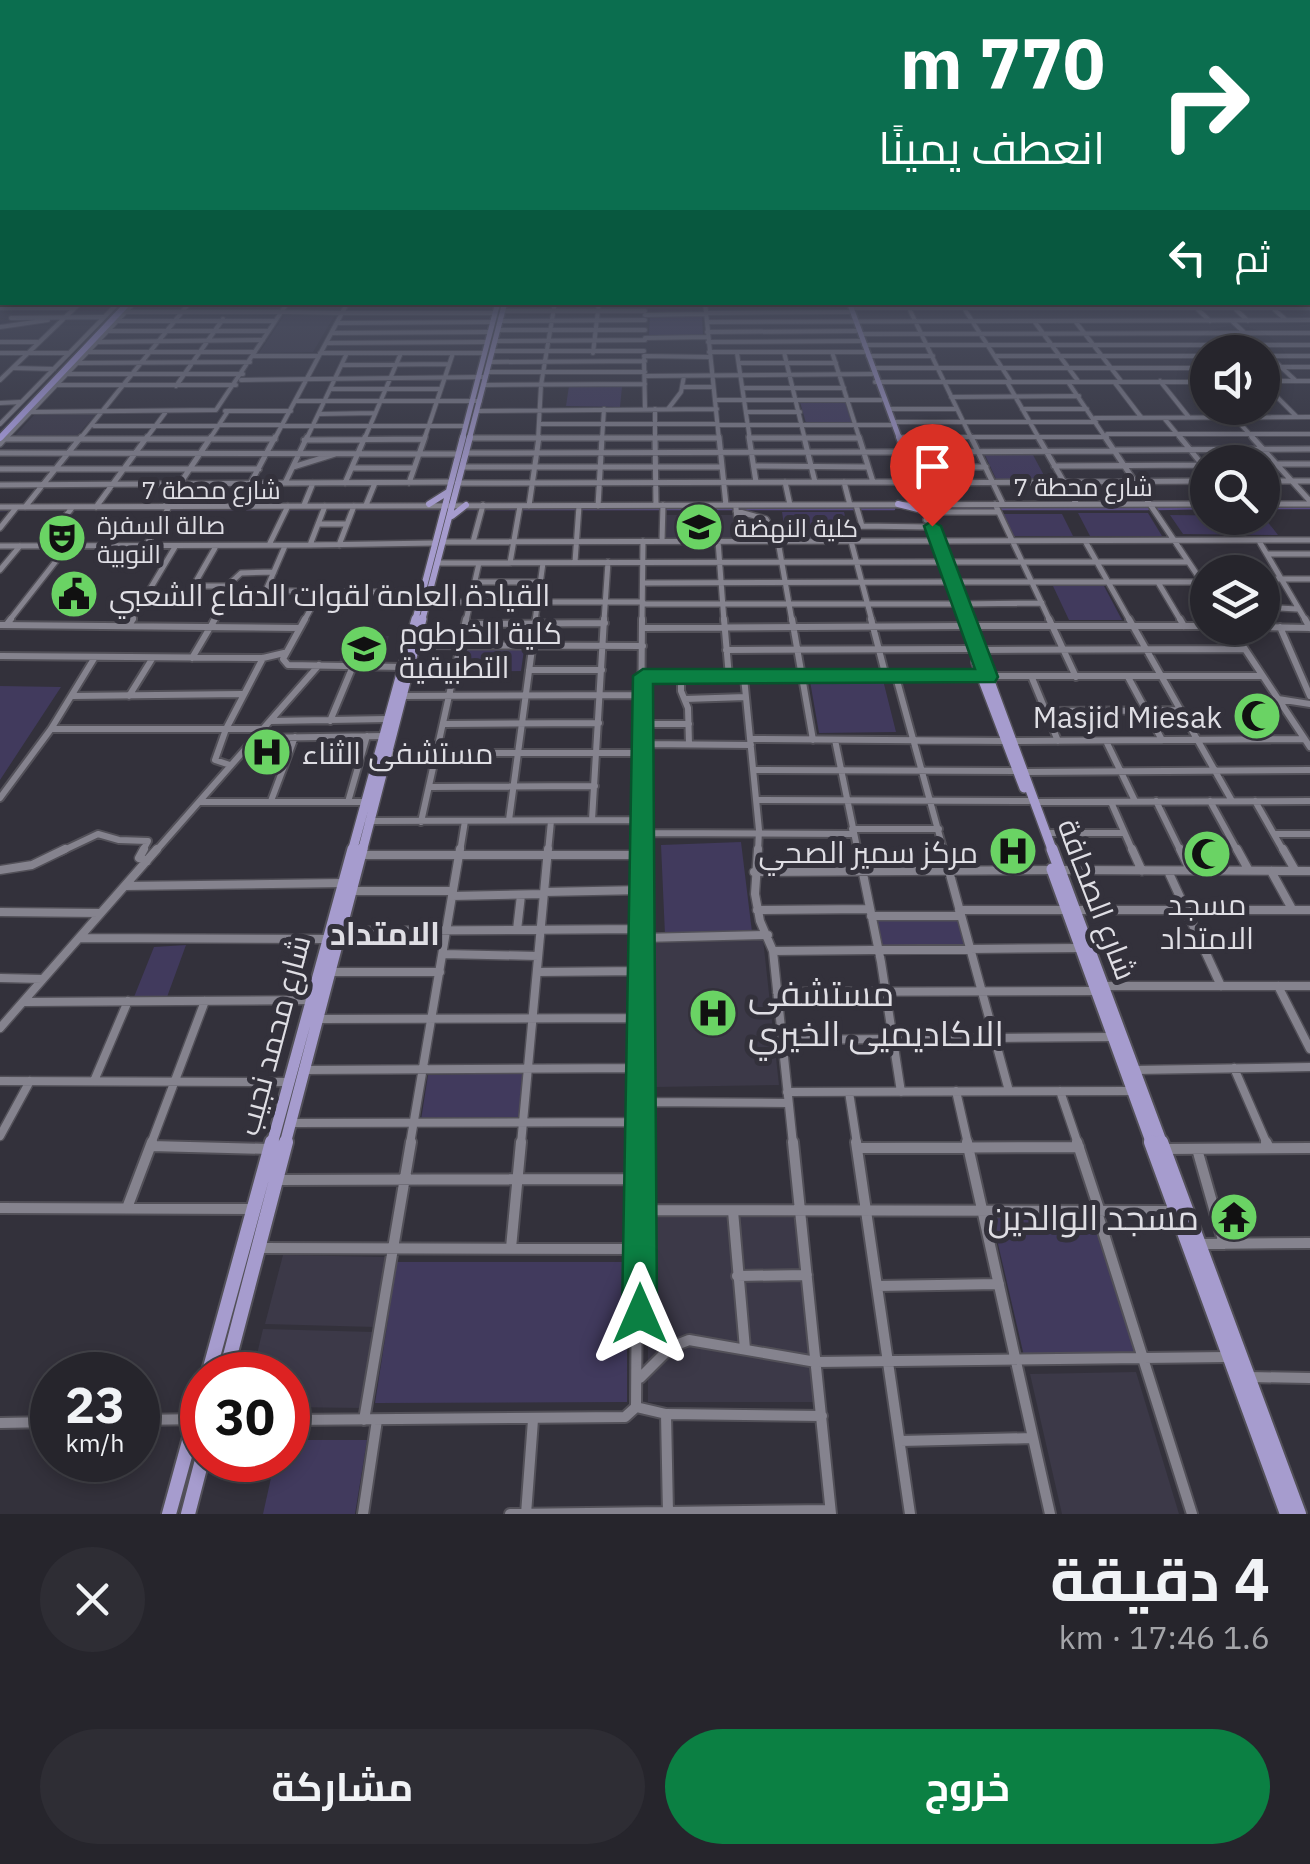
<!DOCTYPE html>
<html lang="ar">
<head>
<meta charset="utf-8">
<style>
  :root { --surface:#26252c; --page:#2e2d34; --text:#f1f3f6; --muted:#a4a5a9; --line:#424248; --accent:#0b8043 }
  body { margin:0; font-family:"IBM Plex Sans",Cairo,sans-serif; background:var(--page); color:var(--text); direction:rtl; height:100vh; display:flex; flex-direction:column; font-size:38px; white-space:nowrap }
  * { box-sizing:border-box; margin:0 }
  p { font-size:32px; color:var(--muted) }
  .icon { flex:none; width:55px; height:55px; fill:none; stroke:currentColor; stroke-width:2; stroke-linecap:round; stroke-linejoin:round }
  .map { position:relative; height:1514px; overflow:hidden; direction:ltr }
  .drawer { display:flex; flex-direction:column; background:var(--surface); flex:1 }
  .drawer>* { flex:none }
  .guide { position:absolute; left:0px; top:0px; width:1310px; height:305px; box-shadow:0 5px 15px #0003,0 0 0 2px var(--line); direction:rtl; background:#0b6e4f; color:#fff; overflow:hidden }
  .controls { position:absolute; left:1190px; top:335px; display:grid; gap:20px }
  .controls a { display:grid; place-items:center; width:90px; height:90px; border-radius:50%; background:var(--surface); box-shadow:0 5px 15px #0003,0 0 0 2px var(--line); font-size:50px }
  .speed { position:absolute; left:30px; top:1352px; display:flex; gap:20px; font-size:50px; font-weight:700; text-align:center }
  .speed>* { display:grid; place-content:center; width:130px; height:130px; border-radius:50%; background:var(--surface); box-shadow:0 5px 15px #0003,0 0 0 2px var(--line); line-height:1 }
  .speed small { font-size:25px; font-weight:400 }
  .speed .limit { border:15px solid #d22; background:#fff; color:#111 }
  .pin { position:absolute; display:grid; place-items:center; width:85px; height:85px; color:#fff; margin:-102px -42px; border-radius:50% 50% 50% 0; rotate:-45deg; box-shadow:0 0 10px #0007 }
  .pin .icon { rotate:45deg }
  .me { position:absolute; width:110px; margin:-55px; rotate:0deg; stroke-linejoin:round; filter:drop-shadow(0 0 8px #0008) }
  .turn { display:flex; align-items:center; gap:35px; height:210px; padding:0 40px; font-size:45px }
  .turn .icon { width:130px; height:130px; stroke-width:2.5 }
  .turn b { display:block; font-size:70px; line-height:85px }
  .then { display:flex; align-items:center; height:95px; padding:0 40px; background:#0003; gap:20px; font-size:38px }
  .round { display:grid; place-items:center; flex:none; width:105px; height:105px; border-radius:52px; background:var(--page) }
  .head { display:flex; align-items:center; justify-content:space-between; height:170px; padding:0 40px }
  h1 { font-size:60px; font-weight:700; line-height:75px }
  .cta { display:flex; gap:20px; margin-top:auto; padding:20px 40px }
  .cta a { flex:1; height:115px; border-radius:60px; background:var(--accent); color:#fff; font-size:40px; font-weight:700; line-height:115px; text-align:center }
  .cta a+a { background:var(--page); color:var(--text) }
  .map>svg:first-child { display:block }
  .built { fill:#3c3948 }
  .green { fill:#413a5d }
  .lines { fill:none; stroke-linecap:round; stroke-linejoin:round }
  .stream { stroke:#584d81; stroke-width:2.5 }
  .minor-far4-casing { stroke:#525058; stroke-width:6 }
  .minor-far3-casing { stroke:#525058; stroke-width:8 }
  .minor-far2-casing { stroke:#525058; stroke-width:10 }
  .minor-far1-casing { stroke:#525058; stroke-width:11 }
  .minor-casing { stroke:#525058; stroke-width:14 }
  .major-far4-casing { stroke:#525058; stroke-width:8 }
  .major-far3-casing { stroke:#525058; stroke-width:9 }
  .major-far2-casing { stroke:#525058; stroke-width:12 }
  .major-far1-casing { stroke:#525058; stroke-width:15 }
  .major-casing { stroke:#525058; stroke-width:18 }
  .highway-casing { stroke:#525058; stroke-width:9 }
  .minor-far4 { stroke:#85838e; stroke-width:4 }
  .minor-far3 { stroke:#85838e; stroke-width:5 }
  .minor-far2 { stroke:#85838e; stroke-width:6 }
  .minor-far1 { stroke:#85838e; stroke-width:8 }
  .minor { stroke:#85838e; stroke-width:10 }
  .major-far4 { stroke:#a69cce; stroke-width:5 }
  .major-far3 { stroke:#a69cce; stroke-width:6 }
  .major-far2 { stroke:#a69cce; stroke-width:9 }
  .major-far1 { stroke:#a69cce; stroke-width:11 }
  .major { stroke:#a69cce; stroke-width:14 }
  .highway { stroke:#bcadf9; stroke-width:6 }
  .route { fill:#0b8043; stroke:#07532c; stroke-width:2.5 }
  .labels { text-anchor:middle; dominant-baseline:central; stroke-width:10; stroke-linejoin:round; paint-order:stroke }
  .far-street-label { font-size:25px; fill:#dfdee4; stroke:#33313b }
  .far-poi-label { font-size:25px; fill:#dfdee4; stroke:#33313b; text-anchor:start }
  .poi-label { font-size:30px; fill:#dfdee4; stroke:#33313b; text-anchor:start }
  .street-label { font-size:30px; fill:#dfdee4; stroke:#33313b }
  .neighbourhood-label { font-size:32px; font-weight:bold; fill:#dfdee4; stroke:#33313b }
  .near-poi-label { font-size:35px; fill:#dfdee4; stroke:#33313b; text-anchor:start }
</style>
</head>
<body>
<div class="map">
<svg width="1310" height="1514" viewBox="0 0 1310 1514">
  <rect width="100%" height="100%" fill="#33313b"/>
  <path class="built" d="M286,313h50l-23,39 -54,1z
    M35,414h61l-21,24h-62z
    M664,515h69l2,24h-71z
    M348,636h41l-8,26h-42z
    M763,939l16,146 -123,2 -3,-146z
    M648,1216h148l19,186h-167z
    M283,1255l104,2 -12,70 -110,-3z
    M263,1329l111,3 -13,76 -73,-1v-32h-36z
    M1136,1372l43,142h-117l-32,-140z"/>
  <path class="green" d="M650,316h52l1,20h-54z
    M569,386l53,1 -2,20 -54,-1z
    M800,402h45l7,21h-46z
    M985,455h48l13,24h-50z
    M782,512h62l7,27 -65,-1z
    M1078,513h70l14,23h-72z
    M1003,514h59l11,22h-60z
    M1170,515l93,1 15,19 -95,-1z
    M1053,586h51l18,34h-53z
    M466,650h58l-3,21 -58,1z
    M883,680l13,52 -77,1 -9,-52z
    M0,686l61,1 -61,93z
    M741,842l11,90 -87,3 -4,-90z
    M877,918h80l8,29h-82z
    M186,945l-19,52h-33l20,-50z
    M524,1073l-4,45 -99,2 7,-45z
    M992,1218h103l43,137 -114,1z
    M397,1262h230v140l-252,1z
    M288,1440h79l-12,74h-92l12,-54h13z"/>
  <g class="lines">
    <path class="stream" d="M1262,508h48
      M75,509h207
      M290,509h152
      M465,509h429
      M929,509h219
      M1158,509l50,-1
      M0,510l67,-1"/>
    <g class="minor-far4-casing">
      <path id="minor-far4" d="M348,302l-6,11h152
        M705,302l14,138
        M906,302l66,138
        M960,302l51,80
        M1190,302l20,19
        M1228,302l20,19
        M1266,302l20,18
        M134,303h153
        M705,303h141
        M347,304h154
        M0,308h74
        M851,308h459
        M503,311h142
        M125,312h156
        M706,313l143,-1
        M645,315l61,-1
        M11,318l92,-1
        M117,321h158
        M501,321l144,-1
        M1034,321l44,60
        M1075,321l46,60
        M1232,321l64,60
        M707,322l603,-2
        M337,323l155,-1
        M0,327l48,-7
        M498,330h147
        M107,331h161
        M707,332l149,-1
        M332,333l157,-1
        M861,334l449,-1
        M645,338l63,-1
        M495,341l150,-1
        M0,342h38
        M98,342l165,-2
        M708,342l152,-1
        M327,343l159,-1
        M864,345h446
        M492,351h152
        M88,352h167
        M709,352h155
        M784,352l21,88
        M832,352l28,88
        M0,353h69
        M320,353h163
        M593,353l6,-51
        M737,353l13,87
        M254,356h64
        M644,356l65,1
        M868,356h65
        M995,356h212
        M1271,356h39
        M644,359l1,50
        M489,362l156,-1
        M77,363l173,-1
        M739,363h97
        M343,365l106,-1
        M1262,367h48
        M14,368l40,1
        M873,368h335
        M487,372h158
        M67,374h176
        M645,376l227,-2
        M0,380l81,-78
        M241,380l242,-3
        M1160,381l28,35
        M1262,381h48
        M875,382h333
        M1007,382l33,58
        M1068,382l39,58
        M1262,382l34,34
        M1115,383l26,34
        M57,385h179
        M484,385l161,-1
        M176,386l47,-67
        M683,387h30
        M743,388h101
        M330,389h111
        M951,397l128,-1
        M716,400h165
        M296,401h184
        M0,403l20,-1
        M655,409v31
        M668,409l13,-17 3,-16
        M889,409h68
        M1022,409h65
        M225,411h66
        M477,411l240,-2
        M29,412l187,-2 72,-108
        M747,412h53
        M319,414l56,-1
        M1234,417l21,23
        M1095,418l215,-1
        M1164,418l18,22
        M894,422h202
        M0,424l119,-122
        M540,424h178
        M220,425h62
        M718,425h173
        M94,426h124
        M284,426h180
        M1107,434h203
        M899,437h208
        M471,438h248
        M750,438h109
        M5,439h270
        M4,440l131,-138
        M79,440l111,-138
        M145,440l20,-27
        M209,440l19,-29
        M274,440l68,-127 -59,-1
        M306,440l41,-87
        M343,440l81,-1
        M364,440l37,-87
        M424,440l29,-87
        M538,440l3,-55 14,-83
        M602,440l2,-31"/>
    </g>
    <g class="minor-far3-casing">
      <path id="minor-far3" d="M655,437l1,68
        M719,437l7,68
        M749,437l7,45
        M804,437l11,45
        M859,437l14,45
        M971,437l32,67
        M1038,437l38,66
        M1105,437l103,154
        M1180,437l28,35
        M1252,437l58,64
        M471,438h248
        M750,438h109
        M5,439h270
        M304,440l120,-1
        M0,444l6,-7
        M1116,450l194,-1
        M905,452l210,-1
        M0,453l456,1
        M467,453l433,-1
        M1277,464h33
        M754,466l114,1
        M1054,466l148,-1
        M293,467l42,-13
        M463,467h259
        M910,467h76
        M352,468h62
        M0,469h259
        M1262,481h48
        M785,482l5,23
        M844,482l6,23
        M285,483l22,-46
        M345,483l20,-46
        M409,483l16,-46
        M460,483l451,-1
        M916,483l292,-2
        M0,485l452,-3
        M995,504l55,117
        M1262,504h48
        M239,505l36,-68
        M304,505l9,-22
        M366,505l9,-22
        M856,505l6,21 -7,2 3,13
        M165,506l46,-69
        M529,506l10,-69
        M598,506l4,-69
        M0,507l1208,-3
        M25,507l56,-70
        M96,507l51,-70
        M736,508l3,33
        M736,511l30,8 12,22 14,80
        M926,520l14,-8h58
        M318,524h29
        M862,526l66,1
        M0,528l16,-20
        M662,541l1,-36
        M718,541l6,80
        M851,541l21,80
        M938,541l372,-1
        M1085,541l45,80
        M1259,541l47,80
        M443,542l490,-1
        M473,542l10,-37
        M42,545l30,-37
        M146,545l23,-38
        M269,545l19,-39
        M310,545l125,-2
        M339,545l15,-39
        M0,546l310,-1 15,-39
        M215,548l-20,35 2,3h30l14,-13 33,-1
        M1268,554h42
        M575,562l4,-56
        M945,562h242
        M438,563l502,-1
        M510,563l10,-57
        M0,570l20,-24
        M1262,579h48
        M475,582h66
        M953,582h247
        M643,583l305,-1
        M1159,584l22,37
        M266,590l19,-44
        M427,602h216
        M643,604h312
        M961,604l81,-1
        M1262,607l35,2
        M9,621l58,-74
        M131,621l44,-74
        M213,621l10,-16 43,-15 53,2
        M304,621l16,-29h108
        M466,621l13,-58
        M535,621l8,-58
        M604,621l4,-59
        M642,621l1,-80"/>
    </g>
    <g class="minor-far2-casing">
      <path id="minor-far2" d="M305,619l-22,40 5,6 115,2
        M724,619l5,58
        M792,619l21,121
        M871,619l15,58
        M1049,619l27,58
        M1129,619l103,182
        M1180,619l4,7
        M1305,619l5,9
        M7,624l4,-5
        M466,624l139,-1
        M0,625l299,3
        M129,625l4,-6
        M969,626h239
        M1262,627l48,1
        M1280,627l30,69
        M643,628l321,-2
        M1231,628l79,119
        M415,645l228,1
        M726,650l246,-1
        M978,650l267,-1
        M0,656l263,2 21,-5
        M192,658l23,-39
        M529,670h73
        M643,676h619
        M681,677v14l7,17 1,36
        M744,677l15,153 -1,22
        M896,677l48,175
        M1128,677l34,63
        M1032,678l26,63
        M72,696l170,-2
        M129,696l23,-37
        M402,696l241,-1
        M685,699l61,-2
        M1278,699l32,5
        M1045,711l136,-1
        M270,721l118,-2
        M330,721l23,-55
        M444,724l155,-1
        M643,724h46
        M51,729h175l37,-71
        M255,738l129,-2
        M751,739l255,2
        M835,740l23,112
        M1012,741l292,-2
        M1106,741l29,60
        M642,744l109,1
        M387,753h255
        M230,765l-15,-5 11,-31h36
        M754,770l263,1
        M1024,772l286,-2
        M430,787l165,-1
        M0,798l51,-69 44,-72
        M757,800l272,1
        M271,801l24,-64
        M1156,801l25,51
        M1210,801l28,51
        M1255,801l29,51
        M199,802h167
        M348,802l19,-66
        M1035,802l275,-1
        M1111,802l22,50
        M509,820l27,-201
        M592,820l12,-201
        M368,821l274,-1
        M421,822l45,-203
        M852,829h87
        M642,833l211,1
        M1046,833h78
        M1274,834h36
        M60,852l38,-18 21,6 29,1 -6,11
        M155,852l164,-187
        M460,852l5,-31
        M548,852l3,-31
        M640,852l2,-233"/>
    </g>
    <g class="minor-far1-casing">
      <path id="minor-far1" d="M144,849l-5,9 8,3
        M758,849l-3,45 5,27 13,30 20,193
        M858,849l23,113 20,130
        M943,849l66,242
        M1132,849l10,22
        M1180,849l10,21
        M1237,849l11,20
        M1283,849l12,21
        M360,855h282
        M0,870l32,-5 33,-16
        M1061,870l249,1
        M1168,871l53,115
        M1271,871l21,38
        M754,872l298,-2
        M125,886l217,-3
        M351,891h101
        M544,892l99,-2
        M452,896l92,-2
        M757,910l112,-1
        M959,910h107
        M1076,910h234
        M0,912l100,1
        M871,916h90
        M517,930l4,-35
        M342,931l300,-2
        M80,938l248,1
        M642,938l126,-3
        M773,951l306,-3
        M443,954l95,2
        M331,972h109
        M537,972l106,-1
        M0,978l42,1
        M1105,986h205
        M1278,986l32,63
        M777,992l318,-1
        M25,1002l287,-2
        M318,1019l324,-1
        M0,1028l157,-179
        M782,1040l330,-3
        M1234,1068l33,76
        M305,1070l337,-2
        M1135,1070l175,-3
        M0,1081l287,1
        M94,1081l34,-80
        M956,1091l12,53
        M1060,1091l18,53
        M787,1092l345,-1
        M849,1092l8,52
        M641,1102l147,1
        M292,1123l349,-1
        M0,1136l30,-55
        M151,1144l54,-143
        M410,1144l50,-295
        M521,1144l27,-295
        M638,1144l3,-295"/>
    </g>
    <g class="minor-casing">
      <path id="minor" d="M793,1142l38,372
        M856,1142l54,372
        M967,1142l83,372
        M1077,1142l23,70
        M1266,1142l3,6
        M151,1146l118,3
        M857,1148l222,-1
        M1164,1149l146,-1
        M1197,1149l27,95
        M277,1180l363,-1
        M0,1208l254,1
        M127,1208l25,-66
        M640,1210l536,1
        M733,1211l12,138
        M1097,1212l95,302
        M1199,1244l111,-1
        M261,1248l379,1
        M511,1248l10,-106
        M737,1276l70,-1
        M877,1286l122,-2
        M1249,1377l61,1
        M640,1378l31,-31 18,-7 127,22 412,-5
        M636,1407l30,7 156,2
        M666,1414l2,99
        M138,1420l64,-1
        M288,1420l337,-3 11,-10 2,-265
        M364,1420l47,-278
        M0,1423l52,-1
        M900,1441l133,-3
        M363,1514l14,-94
        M510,1514l320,-4
        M526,1514l7,-94"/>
    </g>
    <g class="major-far4-casing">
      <path id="major-far4" d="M849,302l51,138
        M462,440l36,-138
        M469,440l36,-138"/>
    </g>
    <g class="major-far3-casing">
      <path id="major-far3" d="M899,437l69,184
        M920,494l19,9
        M429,504l19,-12
        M898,504l24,6
        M452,516l14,-11
        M415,621l48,-184
        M422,621l48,-184"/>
    </g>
    <g class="major-far2-casing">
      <path id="major-far2" d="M967,619l86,233
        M976,662l48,126
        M352,852l64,-233
        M362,852l60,-233"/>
    </g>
    <g class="major-far1-casing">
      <path id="major-far1" d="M1052,849l110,295
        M1052,869l100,275
        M272,1144l81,-295
        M285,1144l77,-295"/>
    </g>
    <g class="major-casing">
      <path id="major" d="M1151,1142l136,372
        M1161,1142l138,372
        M208,1375l64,-233
        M225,1375l61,-233
        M169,1514l33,-120
        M188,1514l14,-54"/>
    </g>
    <g class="highway-casing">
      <path id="highway" d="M0,438l129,-136"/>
    </g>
    <use href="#minor-far4" class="minor-far4"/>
    <use href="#minor-far3" class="minor-far3"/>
    <use href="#minor-far2" class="minor-far2"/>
    <use href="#minor-far1" class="minor-far1"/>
    <use href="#minor" class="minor"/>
    <use href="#major-far4" class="major-far4"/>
    <use href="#major-far3" class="major-far3"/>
    <use href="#major-far2" class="major-far2"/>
    <use href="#major-far1" class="major-far1"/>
    <use href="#major" class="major"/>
    <use href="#highway" class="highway"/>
  </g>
  <linearGradient id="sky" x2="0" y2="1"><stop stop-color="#1c1b20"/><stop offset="0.58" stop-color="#4a4e60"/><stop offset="1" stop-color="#4a4e60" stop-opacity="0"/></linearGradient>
  <rect width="1310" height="507" fill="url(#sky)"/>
  <path class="route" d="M932,521l9,5 57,151 -3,5 -342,2 4,630 -5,12 -12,5 -13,-5 -5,-12 11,-638 10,-7h332l-51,-143z"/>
  <defs>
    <g id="university-disc" transform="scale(2.5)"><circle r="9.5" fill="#6ad364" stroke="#33313b"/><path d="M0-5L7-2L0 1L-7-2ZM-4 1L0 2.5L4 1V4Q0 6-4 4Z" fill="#111"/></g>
    <g id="theatre-disc" transform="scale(2.5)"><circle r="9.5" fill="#6ad364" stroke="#33313b"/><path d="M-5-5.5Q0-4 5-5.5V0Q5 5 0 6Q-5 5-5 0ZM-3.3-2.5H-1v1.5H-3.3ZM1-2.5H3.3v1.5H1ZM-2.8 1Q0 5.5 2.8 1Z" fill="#111"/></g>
    <g id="civic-disc" transform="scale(2.5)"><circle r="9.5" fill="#6ad364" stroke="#33313b"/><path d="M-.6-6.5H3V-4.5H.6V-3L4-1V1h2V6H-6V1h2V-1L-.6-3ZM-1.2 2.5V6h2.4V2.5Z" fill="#111"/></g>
    <g id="mosque-disc" transform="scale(2.5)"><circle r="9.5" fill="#6ad364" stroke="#33313b"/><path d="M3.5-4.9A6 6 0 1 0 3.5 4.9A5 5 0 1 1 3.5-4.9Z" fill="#111"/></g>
    <g id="hospital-disc" transform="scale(2.5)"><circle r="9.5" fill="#6ad364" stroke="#33313b"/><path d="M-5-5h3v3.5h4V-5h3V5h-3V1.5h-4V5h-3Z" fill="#111"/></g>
    <g id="temple-disc" transform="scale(2.5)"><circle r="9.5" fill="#6ad364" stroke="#33313b"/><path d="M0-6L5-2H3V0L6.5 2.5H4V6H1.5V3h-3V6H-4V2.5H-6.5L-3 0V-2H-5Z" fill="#111"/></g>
  </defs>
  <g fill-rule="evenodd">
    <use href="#university-disc" x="699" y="527"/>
    <use href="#theatre-disc" x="62" y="538"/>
    <use href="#civic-disc" x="74" y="594"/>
    <use href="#university-disc" x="364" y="649"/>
    <use href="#mosque-disc" x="1257" y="716"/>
    <use href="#hospital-disc" x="267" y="752"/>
    <use href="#hospital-disc" x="1013" y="851"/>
    <use href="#mosque-disc" x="1207" y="854"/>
    <use href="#hospital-disc" x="713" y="1013"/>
    <use href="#temple-disc" x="1234" y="1217"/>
  </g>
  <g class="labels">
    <g class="far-street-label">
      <text x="1083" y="486">شارع محطة 7</text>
      <text x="211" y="489">شارع محطة 7</text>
    </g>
    <g class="far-poi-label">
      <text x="97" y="524">صالة السفرة<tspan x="97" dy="29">النوبية</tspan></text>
      <text x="734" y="527">كلية النهضة</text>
    </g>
    <g class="poi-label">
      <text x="109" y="594">القيادة العامة لقوات الدفاع الشعبي</text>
      <text x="399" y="632">كلية الخرطوم<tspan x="399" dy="34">التطبيقية</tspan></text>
      <text x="1222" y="716" text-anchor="end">Masjid Miesak</text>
      <text x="302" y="752">مستشفى الثناء</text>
      <text x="978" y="851" text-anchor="end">مركز سمير الصحي</text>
      <text x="1207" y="903" text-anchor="middle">مسجد<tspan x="1207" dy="34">الامتداد</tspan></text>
    </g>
    <g class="street-label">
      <text transform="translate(1098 899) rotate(69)">شارع الصحافة</text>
      <text transform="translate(273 1035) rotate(-75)">شارع محمد نجيب</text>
    </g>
    <g class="neighbourhood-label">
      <text x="385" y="933">الامتداد</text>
    </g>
    <g class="near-poi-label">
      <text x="748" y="993">مستشفى<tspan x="748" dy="40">الاكاديميى الخيري</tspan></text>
      <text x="1199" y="1217" text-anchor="end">مسجد الوالدين</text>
    </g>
  </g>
</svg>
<div class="controls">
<a><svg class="icon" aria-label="sound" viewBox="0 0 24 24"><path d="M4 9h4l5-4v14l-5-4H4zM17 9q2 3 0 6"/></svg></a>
<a><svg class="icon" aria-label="search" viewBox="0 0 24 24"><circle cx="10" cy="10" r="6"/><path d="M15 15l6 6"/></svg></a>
<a><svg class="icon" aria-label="layers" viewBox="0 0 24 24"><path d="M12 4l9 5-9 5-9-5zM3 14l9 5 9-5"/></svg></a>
</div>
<div class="speed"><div>23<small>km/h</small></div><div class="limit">30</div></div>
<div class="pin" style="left:932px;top:526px;background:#d93025"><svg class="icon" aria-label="arrive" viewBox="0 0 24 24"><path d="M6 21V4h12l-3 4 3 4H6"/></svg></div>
<svg class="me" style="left:640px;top:1314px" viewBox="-20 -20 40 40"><path d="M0-17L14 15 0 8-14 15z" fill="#0b8043" stroke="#fff" stroke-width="4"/></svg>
<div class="guide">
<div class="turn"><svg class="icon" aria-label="right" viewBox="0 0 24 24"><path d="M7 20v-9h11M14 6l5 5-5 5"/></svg><div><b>770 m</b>انعطف يمينًا</div></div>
<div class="then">ثم<svg class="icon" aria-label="left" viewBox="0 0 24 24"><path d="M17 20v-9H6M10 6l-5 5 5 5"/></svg></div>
</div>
</div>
<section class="drawer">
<div class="head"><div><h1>4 دقيقة</h1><p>1.6 km · 17:46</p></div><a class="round"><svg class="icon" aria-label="close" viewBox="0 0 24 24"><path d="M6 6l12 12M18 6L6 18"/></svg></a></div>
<div class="cta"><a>خروج</a><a>مشاركة</a></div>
</section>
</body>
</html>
